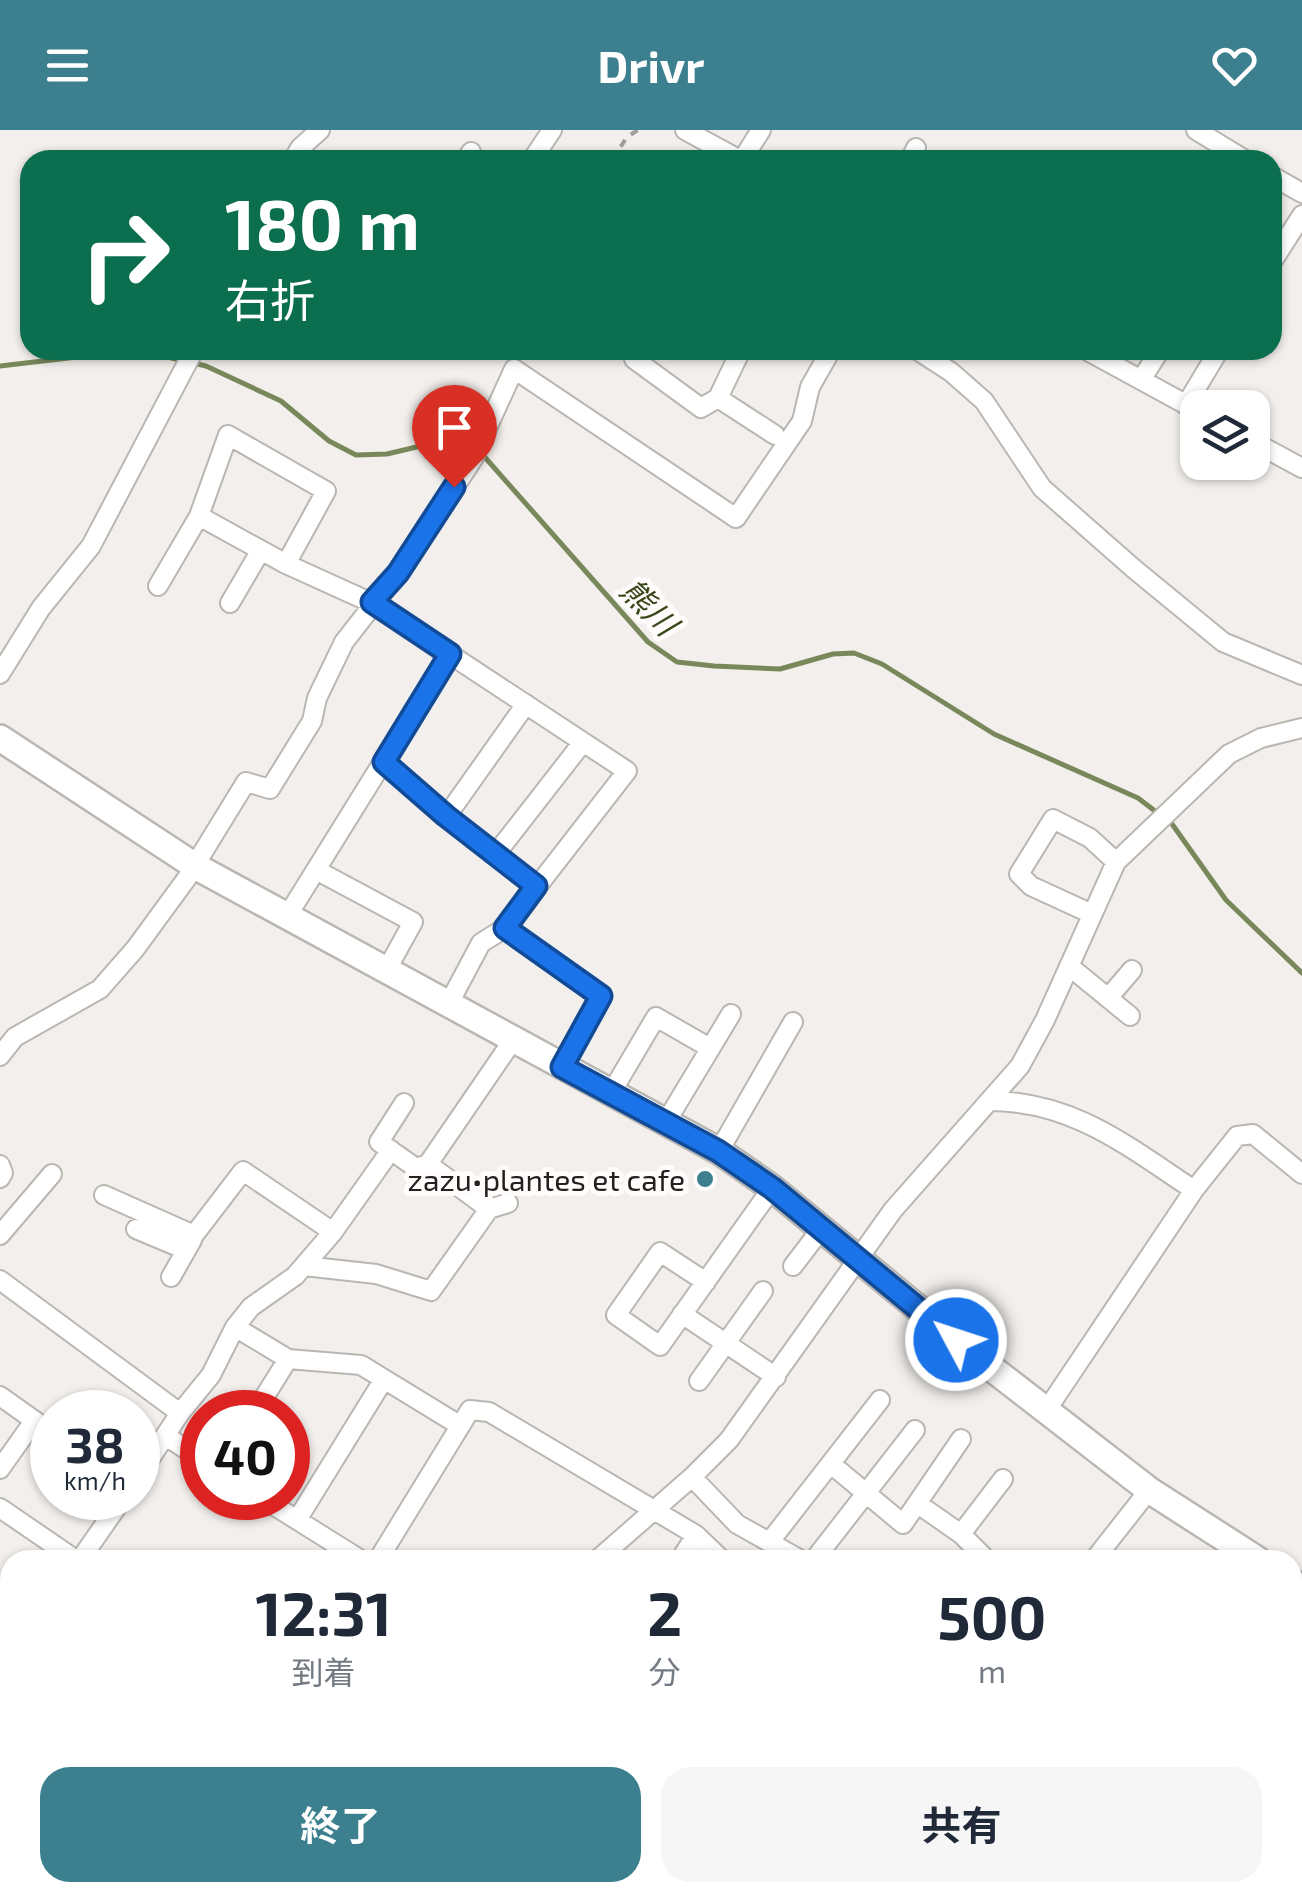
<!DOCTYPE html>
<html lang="ja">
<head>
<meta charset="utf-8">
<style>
  :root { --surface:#fff; --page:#f6f6f7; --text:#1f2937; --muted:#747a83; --accent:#3c808f }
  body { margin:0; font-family:"Exo 2","Noto Sans JP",sans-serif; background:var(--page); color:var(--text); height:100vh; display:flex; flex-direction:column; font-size:38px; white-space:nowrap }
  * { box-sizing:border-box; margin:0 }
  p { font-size:32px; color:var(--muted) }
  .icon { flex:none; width:55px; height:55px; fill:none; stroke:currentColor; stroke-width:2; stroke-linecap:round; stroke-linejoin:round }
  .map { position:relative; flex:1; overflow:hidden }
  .side { position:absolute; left:0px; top:1420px; width:1302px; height:352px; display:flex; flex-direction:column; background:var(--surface); border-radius:30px 30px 0 0; box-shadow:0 2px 8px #0004 }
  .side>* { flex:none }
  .banner { position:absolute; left:20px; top:20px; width:1262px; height:210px; border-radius:30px; box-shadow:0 2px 8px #0004; background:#0b6e4f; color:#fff; overflow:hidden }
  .tools { position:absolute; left:1180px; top:260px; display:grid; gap:20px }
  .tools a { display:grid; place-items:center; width:90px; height:90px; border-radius:20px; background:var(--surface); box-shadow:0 2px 8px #0004; font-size:50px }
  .speed { position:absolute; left:30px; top:1260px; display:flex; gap:20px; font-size:50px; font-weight:700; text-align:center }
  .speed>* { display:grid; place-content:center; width:130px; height:130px; border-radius:50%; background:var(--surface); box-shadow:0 2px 8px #0004; line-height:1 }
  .speed small { font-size:25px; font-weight:400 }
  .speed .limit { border:15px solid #d22; background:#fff; color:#111 }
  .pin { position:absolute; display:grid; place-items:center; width:85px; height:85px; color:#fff; margin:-102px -42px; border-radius:50% 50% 50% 0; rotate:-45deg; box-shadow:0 0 10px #0007 }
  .pin .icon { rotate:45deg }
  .me { position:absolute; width:110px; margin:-55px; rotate:310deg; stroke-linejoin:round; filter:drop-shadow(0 0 8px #0008) }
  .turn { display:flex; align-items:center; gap:35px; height:210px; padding:0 40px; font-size:45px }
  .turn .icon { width:130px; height:130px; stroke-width:2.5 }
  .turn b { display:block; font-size:70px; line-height:85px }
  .eta { display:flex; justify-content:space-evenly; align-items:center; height:170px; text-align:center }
  .eta b { font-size:60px; font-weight:700; line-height:70px }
  .button { display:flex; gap:20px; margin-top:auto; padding:20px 40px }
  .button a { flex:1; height:115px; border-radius:30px; background:var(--accent); color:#fff; font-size:40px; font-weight:700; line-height:115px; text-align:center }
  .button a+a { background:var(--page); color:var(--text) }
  header { display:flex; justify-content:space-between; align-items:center; height:130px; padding:0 40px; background:var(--accent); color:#fff; font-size:45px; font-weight:700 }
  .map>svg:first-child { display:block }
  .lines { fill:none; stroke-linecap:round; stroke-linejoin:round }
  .stream { stroke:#79885b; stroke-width:5 }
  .street-casing { stroke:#bab7b3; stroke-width:22 }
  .secondary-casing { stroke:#bab7b3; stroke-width:30 }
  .path { stroke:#a09d9b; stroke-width:4; stroke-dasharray:8 8; stroke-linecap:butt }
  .street { stroke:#fff; stroke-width:18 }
  .secondary { stroke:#fff; stroke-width:25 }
  .route-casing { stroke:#114b97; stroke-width:25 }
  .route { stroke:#1a73e8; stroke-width:18 }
  .poi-dot { fill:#3c808f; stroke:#fffcfb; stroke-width:4 }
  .labels { text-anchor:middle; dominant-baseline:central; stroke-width:10; stroke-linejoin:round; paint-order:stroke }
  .poi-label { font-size:30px; fill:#232120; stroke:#fffcfb; text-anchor:end }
  .water-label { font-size:32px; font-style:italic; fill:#394719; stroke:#fffcfb }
</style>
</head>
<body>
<header><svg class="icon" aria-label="menu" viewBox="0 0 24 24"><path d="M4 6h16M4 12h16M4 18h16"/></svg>Drivr<svg class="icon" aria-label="heart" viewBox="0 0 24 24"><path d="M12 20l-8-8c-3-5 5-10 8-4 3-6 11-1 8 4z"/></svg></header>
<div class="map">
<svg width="1302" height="1772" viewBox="0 0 1302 1772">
  <rect width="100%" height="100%" fill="#f2efec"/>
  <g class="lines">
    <path class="stream" d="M0,236l137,-16 69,16 75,35 48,40 27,14 31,-1 38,-9 23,-1 24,7
      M482,324l166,188 29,20 37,4 66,3 53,-15 21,-1 28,11 112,70 144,64 34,26 54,76 76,73"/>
    <g class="street-casing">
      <path id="street" d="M685,0l55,30
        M1196,0l49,30
        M293,30l7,-12 20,-18
        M466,30l5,-8
        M532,30l20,-30
        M742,30l19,-30
        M910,30l6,-12
        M1272,46l30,17
        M1272,132l30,-47
        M640,220l-6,9 67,49 17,-10 57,37
        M917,220l34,22 33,29 58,87 91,80 90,74 79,33
        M1086,220l112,61
        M1141,250l19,-30
        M718,268l23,-48
        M1186,275l33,-55
        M1252,311l50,27
        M199,386l87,48 86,39 255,168 -122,157 -24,15 -33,62
        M158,456l41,-70 29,-81 98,56 -40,73
        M230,473l31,-53
        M0,544l41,-66 50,-62 103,-196
        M384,632l62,55 90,69
        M446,687l80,-113
        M495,725l88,-113
        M318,741l95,51 -27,49
        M1092,784l-61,-28 -12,-12 34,-55 37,19 26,24
        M286,788l164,-264
        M505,798l96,68 -39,71
        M1069,836l61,50
        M1108,868l24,-28
        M0,926l15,-19 85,-48 35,-40 52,-71 59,-96 24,7 42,-68 5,-23 27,-56 54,-69 75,-114 41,-90 222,149 66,-97 8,-34 21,-37
        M611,963l45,-76 54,31
        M989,971c84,0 138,45 205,89
        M404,973l-25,39 37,26 12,-4 61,45 19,-6
        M666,992l65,-108
        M719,1021l74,-129
        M428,1034l85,-124
        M0,1035l3,8 -3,5
        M104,1065l90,40 49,-64 90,61
        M136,1099l50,21
        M0,1105l52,-61
        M304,1136l72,8 55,17 58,-82
        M793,1136l29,-38
        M171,1147l21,-37
        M0,1150l180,133
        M706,1152l-46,-30 -44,63 44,31c38,-53 75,-106 112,-158
        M682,1184l94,63
        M235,1197l53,32
        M699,1251l64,-90
        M0,1266l52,37
        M1046,1281l148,-221 43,-54 16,-2 49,40
        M255,1282l33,-53 73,6 98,60
        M166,1306l36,24
        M831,1334l72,60 58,-85
        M0,1339l34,-48
        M138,1347l42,-64 31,-38 24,-48 16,-20 44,-31 38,-44 58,-82
        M692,1347l45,47 64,36
        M262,1368l99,62
        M918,1374l43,30 26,26
        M0,1378l76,52
        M297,1390l87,-141
        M961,1404l42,-55
        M771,1410l109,-140
        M80,1430l43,-62
        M378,1430l92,-150 19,2 207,123 26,25
        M597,1430l95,-83 37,-37 164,-230 127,-144 25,-46 71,-158 113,-108 32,-16 41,-10
        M680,1430l16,-25
        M814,1430l101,-130
        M1094,1430l55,-70
        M0,1667l10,6
        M161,1762l17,10
        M669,1762l13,10
        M281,1772l7,-10
        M480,1772l3,-4
        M880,1772l6,-10"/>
    </g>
    <g class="secondary-casing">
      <path id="secondary" d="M0,608l195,128 524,285 53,37 209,172 168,130 109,70
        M1292,1452l10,6"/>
    </g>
    <path class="path" d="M612,30l15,-23 11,-7"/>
    <use href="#street" class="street"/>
    <use href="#secondary" class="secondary"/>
  </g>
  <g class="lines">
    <g class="route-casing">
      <path id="route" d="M454,357l-56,86 -26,29 78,52 -66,108 62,54 90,70 -31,42 96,68 -39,71 156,84 54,37 184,152"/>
    </g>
    <use href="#route" class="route"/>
  </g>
  <circle class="poi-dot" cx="705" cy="1049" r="10"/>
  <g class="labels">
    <g class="poi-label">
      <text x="685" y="1049">zazu•plantes et cafe</text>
    </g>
    <g class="water-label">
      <text transform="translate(650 476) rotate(45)">熊川</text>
    </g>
  </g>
</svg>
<div class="tools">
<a><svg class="icon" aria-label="layers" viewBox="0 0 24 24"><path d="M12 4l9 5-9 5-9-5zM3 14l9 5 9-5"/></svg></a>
</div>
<div class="speed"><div>38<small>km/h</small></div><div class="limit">40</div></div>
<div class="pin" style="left:454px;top:357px;background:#d93025"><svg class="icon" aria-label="arrive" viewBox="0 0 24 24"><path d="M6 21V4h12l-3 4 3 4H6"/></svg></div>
<svg class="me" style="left:956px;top:1210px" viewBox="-20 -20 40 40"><circle r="17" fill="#1a73e8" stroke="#fff" stroke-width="3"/><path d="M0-11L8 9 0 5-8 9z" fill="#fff"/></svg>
<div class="banner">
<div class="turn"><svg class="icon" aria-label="right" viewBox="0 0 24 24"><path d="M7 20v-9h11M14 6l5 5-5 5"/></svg><div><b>180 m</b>右折</div></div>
</div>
<section class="side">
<div class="eta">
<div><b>12:31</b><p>到着</p></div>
<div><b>2</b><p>分</p></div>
<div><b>500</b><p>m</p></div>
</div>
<div class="button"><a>終了</a><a>共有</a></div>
</section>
</div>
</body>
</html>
